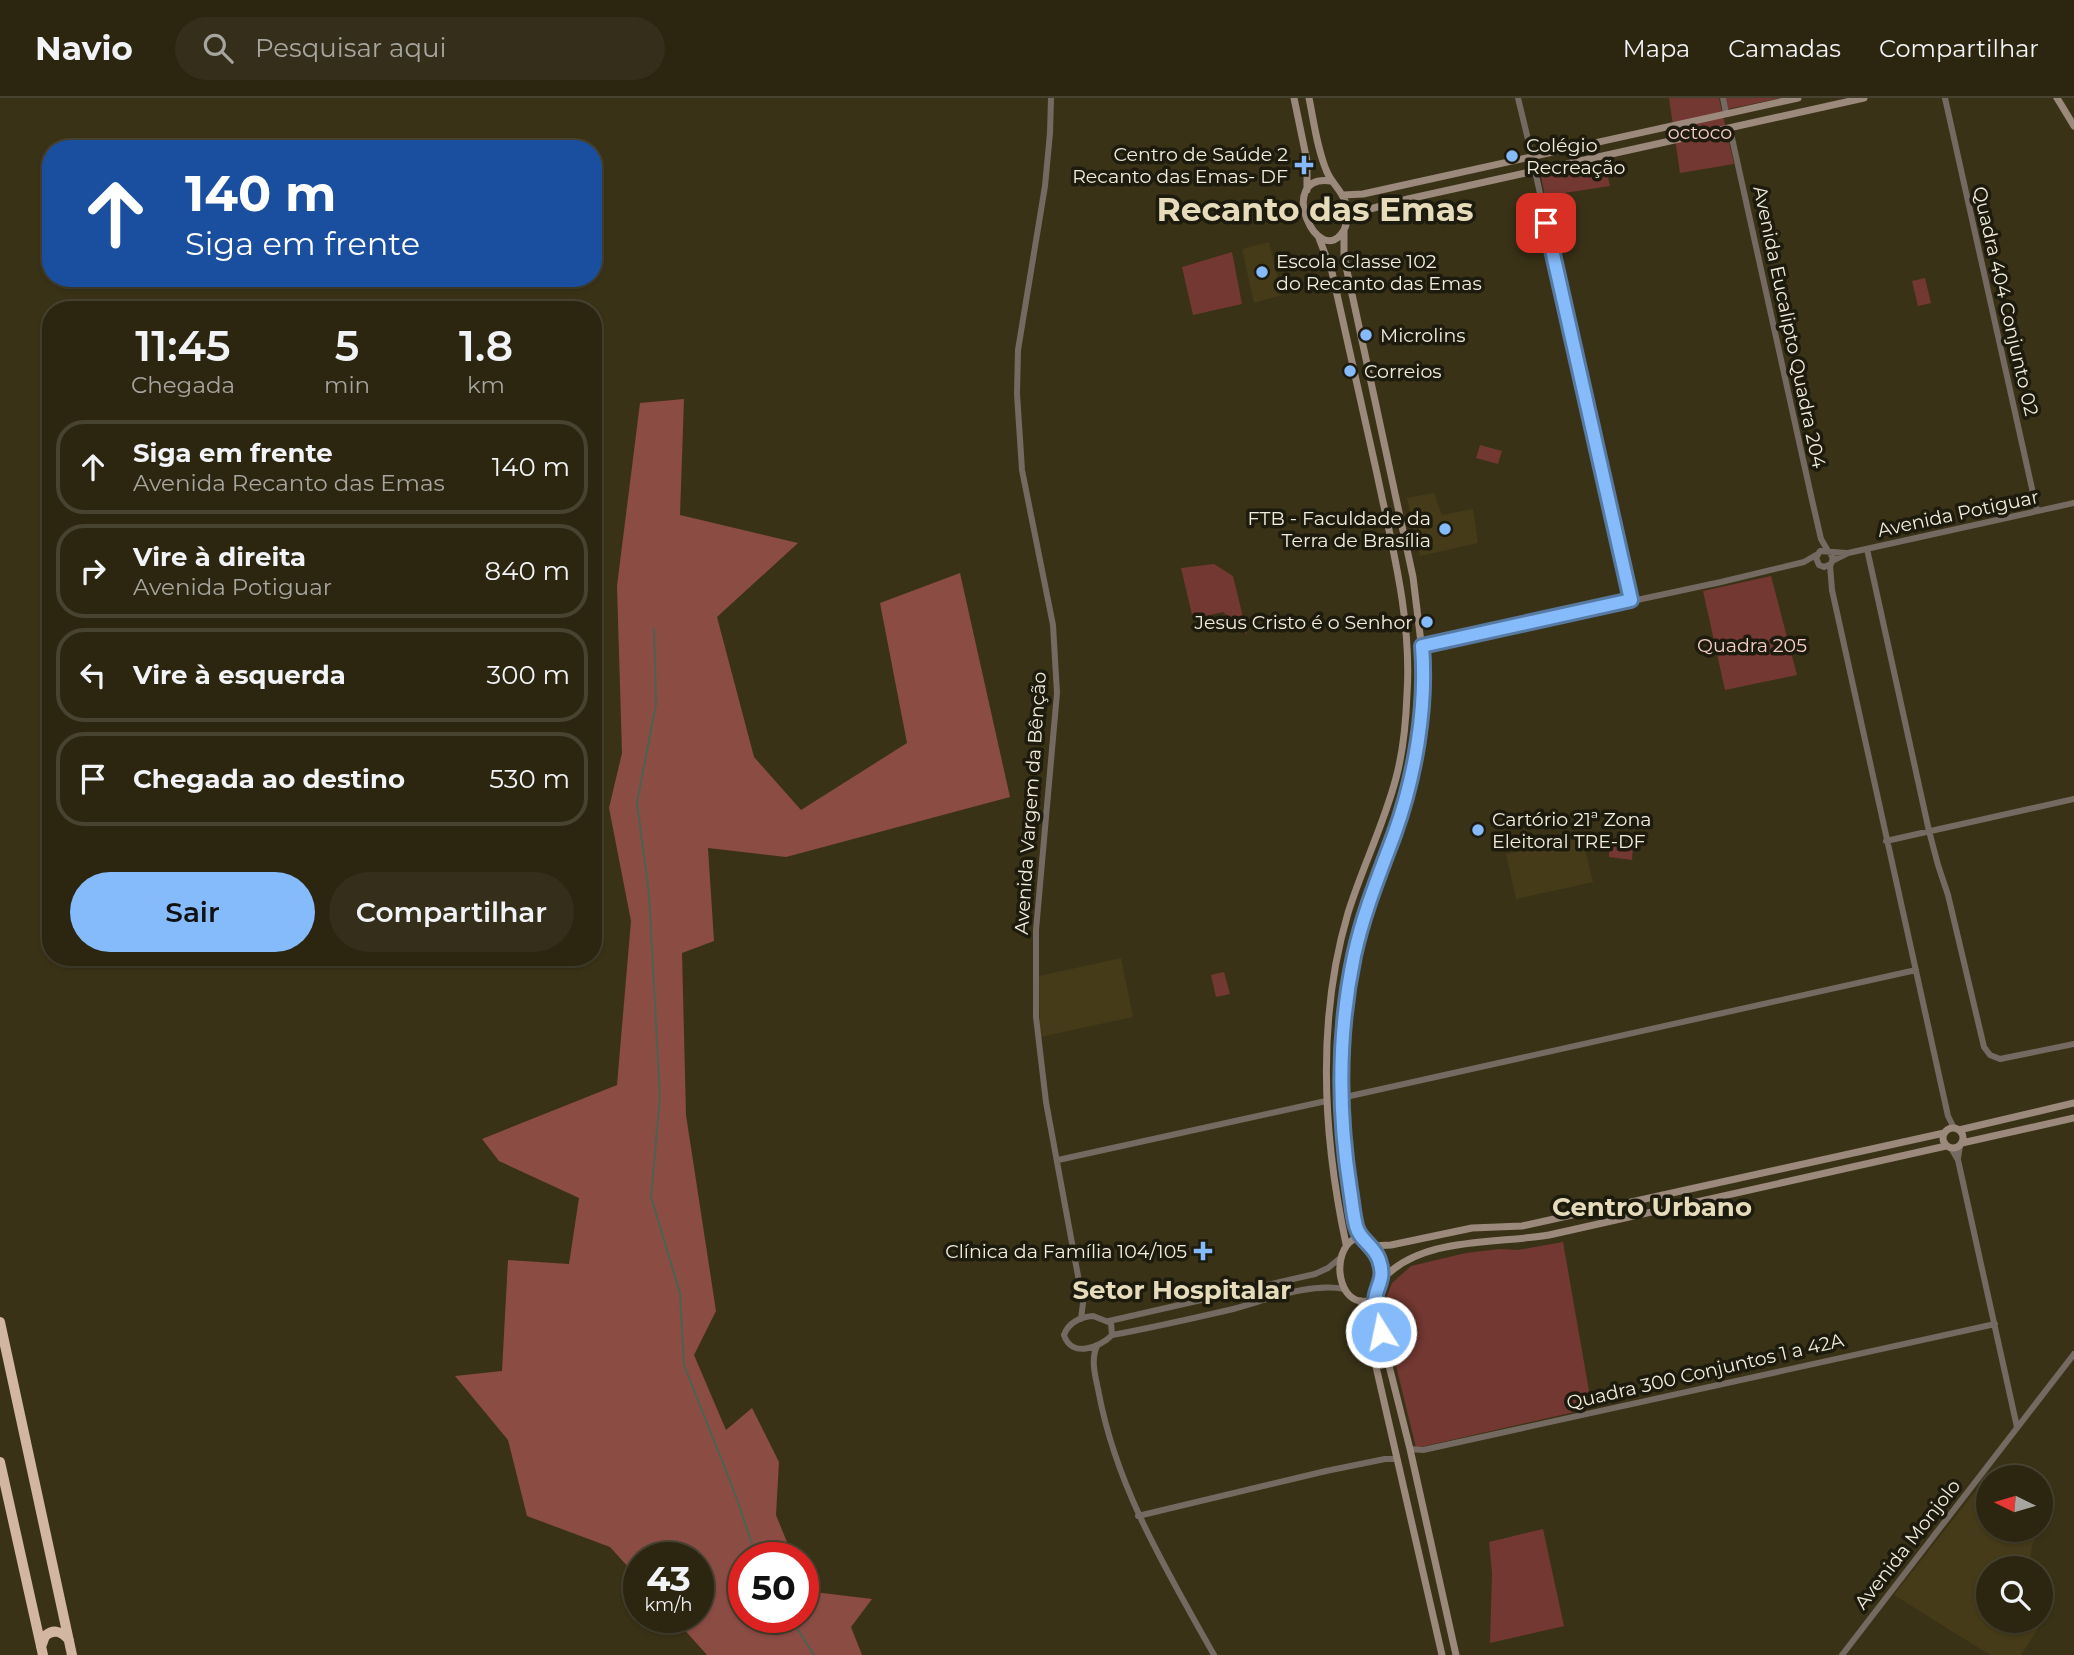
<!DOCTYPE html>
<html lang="pt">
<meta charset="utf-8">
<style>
body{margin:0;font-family:Montserrat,sans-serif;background:#342e1a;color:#f1f3f6;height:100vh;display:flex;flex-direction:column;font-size:26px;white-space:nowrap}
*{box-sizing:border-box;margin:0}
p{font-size:23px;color:#a6a59f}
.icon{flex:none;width:38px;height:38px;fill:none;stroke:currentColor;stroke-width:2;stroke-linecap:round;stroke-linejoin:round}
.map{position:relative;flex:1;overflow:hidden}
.drawer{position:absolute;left:42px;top:203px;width:560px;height:665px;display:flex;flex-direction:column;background:#2c2611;border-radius:28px;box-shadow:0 2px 5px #0004,0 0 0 2px #484331}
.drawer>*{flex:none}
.top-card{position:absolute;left:42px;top:42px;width:560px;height:147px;border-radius:28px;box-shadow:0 2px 5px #0004,0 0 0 2px #484331;background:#1a4fa0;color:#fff;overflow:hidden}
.needle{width:46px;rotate:275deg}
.buttons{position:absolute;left:1976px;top:1367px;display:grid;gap:14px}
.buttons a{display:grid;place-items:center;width:77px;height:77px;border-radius:50%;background:#2c2611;box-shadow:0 2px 5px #0004,0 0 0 2px #484331;font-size:35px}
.speed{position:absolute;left:623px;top:1444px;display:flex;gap:14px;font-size:35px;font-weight:700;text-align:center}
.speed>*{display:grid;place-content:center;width:91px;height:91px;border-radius:50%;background:#2c2611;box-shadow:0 2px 5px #0004,0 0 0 2px #484331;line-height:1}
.speed small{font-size:18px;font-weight:400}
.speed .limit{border:10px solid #d22;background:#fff;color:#111}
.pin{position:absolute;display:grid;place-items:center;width:60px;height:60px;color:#fff;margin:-30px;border-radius:14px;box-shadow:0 4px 10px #0006}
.me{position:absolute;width:77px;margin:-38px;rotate:350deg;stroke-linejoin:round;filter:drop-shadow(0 0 5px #0008)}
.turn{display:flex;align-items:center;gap:24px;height:147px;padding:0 28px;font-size:32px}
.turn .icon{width:91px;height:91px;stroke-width:2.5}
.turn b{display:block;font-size:49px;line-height:60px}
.eta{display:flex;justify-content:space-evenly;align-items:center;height:119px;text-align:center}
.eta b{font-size:42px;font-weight:600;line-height:49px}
.cta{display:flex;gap:14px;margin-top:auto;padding:14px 28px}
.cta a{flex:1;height:80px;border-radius:42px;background:#86bbfb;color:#111;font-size:28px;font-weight:600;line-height:80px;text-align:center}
.cta a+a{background:#342e1a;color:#f1f3f6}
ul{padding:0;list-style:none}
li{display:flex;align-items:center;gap:21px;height:94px;margin:0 14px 10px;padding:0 14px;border:4px solid #484331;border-radius:28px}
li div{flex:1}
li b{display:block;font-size:26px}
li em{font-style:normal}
header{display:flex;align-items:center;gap:42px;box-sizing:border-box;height:98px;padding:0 35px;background:#2c2611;border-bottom:2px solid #484331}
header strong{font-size:33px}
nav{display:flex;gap:38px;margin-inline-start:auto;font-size:24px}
.search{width:490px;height:63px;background:#342e1a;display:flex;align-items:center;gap:18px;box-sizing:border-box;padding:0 24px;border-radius:38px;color:#a6a59f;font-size:26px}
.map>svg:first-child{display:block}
.built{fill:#453b18}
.green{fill:#733831}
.forest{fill:#8b4c44}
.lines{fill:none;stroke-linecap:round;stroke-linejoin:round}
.stream{stroke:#4c6251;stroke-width:2}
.tertiary{stroke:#756a61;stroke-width:6}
.secondary{stroke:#9b897b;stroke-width:7}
.motorway{stroke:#d2b6a1;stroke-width:10}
.route-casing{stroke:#577aa3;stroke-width:18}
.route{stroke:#86bbfb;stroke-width:12}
.poi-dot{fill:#86bbfb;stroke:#1d1a0e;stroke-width:2.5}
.labels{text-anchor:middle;stroke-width:7;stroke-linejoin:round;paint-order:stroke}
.park-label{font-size:19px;fill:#f4ccc5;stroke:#1d1a0e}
.poi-label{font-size:19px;fill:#f1ecdc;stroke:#1d1a0e;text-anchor:start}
.street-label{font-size:19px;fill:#f1ecdc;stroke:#1d1a0e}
.district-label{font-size:26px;font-weight:bold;fill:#e6dcbc;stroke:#1d1a0e}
.town-label{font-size:33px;font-weight:bold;fill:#e6dcbc;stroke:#1d1a0e}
</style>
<header>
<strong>Navio</strong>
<div class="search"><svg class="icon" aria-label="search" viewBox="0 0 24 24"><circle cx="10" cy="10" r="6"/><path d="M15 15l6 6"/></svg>Pesquisar aqui</div>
<nav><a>Mapa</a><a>Camadas</a><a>Compartilhar</a></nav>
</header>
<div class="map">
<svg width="2074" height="1557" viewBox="0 0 2074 1557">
<rect width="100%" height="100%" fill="#3a3217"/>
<path class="built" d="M1269 144 1282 197 1254 205 1242 151Z
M1434 395 1442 417 1473 411 1478 445 1420 458 1407 400Z
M1582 739 1593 784 1516 801 1506 756Z
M1121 860 1133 919 1040 939 1039 878Z
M1977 1391 1988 1399V1432H2039L2032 1448 2029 1470H1988V1522H2040L2041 1501 2050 1512 2021 1557H1990L1894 1497Z"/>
<path class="green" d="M1669 0H1719L1734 66 1680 75Z
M1726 0H1781L1728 11Z
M1605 66 1610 88 1545 98 1541 78Z
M1232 154 1242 206 1193 217 1182 169Z
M1925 180 1931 205 1918 208 1912 183Z
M1480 347 1502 353 1498 366 1476 360Z
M1214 466 1233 478 1247 536 1223 514 1193 521 1181 470Z
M1771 478 1797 577 1725 592 1703 493Z
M1609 746 1633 748 1632 762 1609 759Z
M1224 874 1230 896 1216 899 1211 877Z
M1563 1144 1592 1310 1416 1350 1382 1210 1392 1185 1411 1168 1466 1155 1499 1151 1518 1152Z
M1543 1431 1564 1528 1490 1545 1492 1475 1489 1444Z"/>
<path class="forest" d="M684 301 680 417 798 445 717 519 754 659 801 712 907 645 880 505 960 475 1010 699 786 759 708 750 714 843 682 855 686 1017 716 1213 694 1257 726 1332 752 1310 779 1364 776 1417 793 1459 744 1460V1519H803V1486L806 1493 872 1501 851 1529 862 1557H707L673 1519H698V1460H639V1481L610 1449 527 1418 508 1342 455 1278 502 1273 508 1162 569 1166 579 1100 499 1063 482 1041 617 987 631 823 609 710 622 655 617 488 640 305Z"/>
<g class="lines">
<path class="stream" d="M654 531 656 606 637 705 649 796 660 999 651 1099 680 1195 684 1267 734 1393 757 1460
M790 1519 814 1557"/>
<path class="tertiary" d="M1051 0 1050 35 1045 88 1018 252 1017 296 1022 372 1053 527 1057 595 1036 832V919L1046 1004 1083 1205 1081 1221
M1518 0 1532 58
M1723 0 1726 15
M1945 0 2037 413
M1730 31 1812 402 1821 441 1828 453
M1535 73 1631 502
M1867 451 1929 733 1938 767 1948 797 1984 949 1990 957 2000 961 2074 946
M1830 454 1833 461 1831 466 1824 469 1819 467 1816 460 1820 453 1846 455
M1832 463 1848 455 2074 405
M1830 467 1832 492 1948 1018 1954 1030
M1422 548 1721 484 1804 464 1816 457
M1886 743 2074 701
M1341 1000 1916 872
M1951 1050 1958 1062 2017 1329
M1958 1060 1960 1048
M1058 1062 1326 1003
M1093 1218 1111 1225 1112 1237C1100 1250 1071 1260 1064 1237 1068 1225 1080 1219 1093 1218Z
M1109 1223 1315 1176 1328 1170 1339 1161
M1112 1237C1151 1230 1190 1221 1229 1212 1265 1203 1307 1184 1345 1191
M1097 1248C1090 1263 1096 1280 1099 1296 1117 1391 1167 1473 1214 1557
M1410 1351 1423 1352 1995 1226
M1138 1418 1326 1373 1385 1361H1397
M1842 1557 2074 1256"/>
<path class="secondary" d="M1294 0 1307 63V92
M1309 0C1314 24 1317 51 1327 74 1332 86 1342 92 1346 106 1348 114 1348 124 1344 132 1319 175 1274 75 1331 83
M2057 0 2074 28
M1343 97 1363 96 1798 0
M1347 117 1408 101 1864 0
M1344 132V159L1413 479 1424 569 1414 657 1394 737 1375 785 1356 850 1344 919 1341 1000 1344 1048 1356 1128 1361 1142
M1319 140 1332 174C1347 242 1362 309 1377 376 1392 448 1412 522 1407 596 1406 624 1403 654 1396 680 1384 726 1362 770 1348 815 1316 923 1323 1038 1346 1146
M1943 1040a10 10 0 1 1 20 0a10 10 0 1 1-20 0Z
M1959 1032 2074 1005
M1962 1045 2074 1020
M1354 1141C1383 1142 1392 1198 1367 1203 1338 1208 1330 1155 1354 1141Z
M1371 1148 1391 1147 1472 1130 1522 1128 1944 1035
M1382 1182C1420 1138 1497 1146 1549 1137L1946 1048
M1374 1200 1375 1212 1410 1351 1456 1557
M1361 1203 1442 1557"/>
<path class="motorway" d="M0 1224 72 1557
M0 1364 43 1557
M41 1549 45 1538C54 1530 62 1534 69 1542"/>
</g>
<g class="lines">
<defs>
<path id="route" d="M1381 1234C1378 1224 1374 1213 1375 1203 1376 1187 1386 1182 1379 1162 1374 1147 1360 1143 1356 1128 1353 1116 1352 1103 1350 1091 1338 1014 1338 934 1354 858 1363 816 1379 777 1394 737 1415 679 1427 610 1422 548L1631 502 1546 125"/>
</defs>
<use href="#route" class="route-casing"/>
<use href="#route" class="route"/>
</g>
<g class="poi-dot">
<circle cx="1512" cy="58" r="7"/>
<path d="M1300.5 56.5h7v7h7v7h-7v7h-7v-7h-7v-7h7z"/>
<circle cx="1262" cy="174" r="7"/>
<circle cx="1366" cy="237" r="7"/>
<circle cx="1350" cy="273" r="7"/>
<circle cx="1445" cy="431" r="7"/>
<circle cx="1427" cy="524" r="7"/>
<circle cx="1478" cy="732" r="7"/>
<path d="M1199.5 1142.5h7v7h7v7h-7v7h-7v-7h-7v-7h7z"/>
</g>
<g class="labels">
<g class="park-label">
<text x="1700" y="41">octoco</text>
<text x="1752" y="554">Quadra 205</text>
</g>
<g class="poi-label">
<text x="1526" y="54">Colégio<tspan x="1526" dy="22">Recreação</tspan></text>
<text x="1288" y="63" text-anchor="end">Centro de Saúde 2<tspan x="1288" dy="22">Recanto das Emas- DF</tspan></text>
<text x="1276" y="170">Escola Classe 102<tspan x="1276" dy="22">do Recanto das Emas</tspan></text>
<text x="1380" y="244">Microlins</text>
<text x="1364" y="280">Correios</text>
<text x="1431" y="427" text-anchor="end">FTB - Faculdade da<tspan x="1431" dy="22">Terra de Brasília</tspan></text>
<text x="1413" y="531" text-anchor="end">Jesus Cristo é o Senhor</text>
<text x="1492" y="728">Cartório 21ª Zona<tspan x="1492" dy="22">Eleitoral TRE-DF</tspan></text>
<text x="1187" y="1160" text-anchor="end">Clínica da Família 104/105</text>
</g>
<g class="street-label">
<text transform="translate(2006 203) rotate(77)" y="7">Quadra 404 Conjunto 02</text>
<text transform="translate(1790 229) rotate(78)" y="7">Avenida Eucalipto Quadra 204</text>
<text transform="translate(1958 415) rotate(-12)" y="7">Avenida Potiguar</text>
<text transform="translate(1030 705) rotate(-86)" y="7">Avenida Vargem da Bênção</text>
<text transform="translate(1705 1273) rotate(-13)" y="7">Quadra 300 Conjuntos 1 a 42A</text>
<text transform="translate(1907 1446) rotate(-52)" y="7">Avenida Monjolo</text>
</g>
<g class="district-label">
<text x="1652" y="1118">Centro Urbano</text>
<text x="1182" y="1201">Setor Hospitalar</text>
</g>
<g class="town-label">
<text x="1315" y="123">Recanto das Emas</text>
</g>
</g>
</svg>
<div class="buttons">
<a><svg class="needle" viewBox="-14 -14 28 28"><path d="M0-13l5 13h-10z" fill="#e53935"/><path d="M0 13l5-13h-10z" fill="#a6a59f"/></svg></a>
<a><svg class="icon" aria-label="search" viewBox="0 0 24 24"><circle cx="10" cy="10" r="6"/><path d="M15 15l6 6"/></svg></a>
</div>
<div class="speed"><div>43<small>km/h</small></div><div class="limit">50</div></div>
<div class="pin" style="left:1546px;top:125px;background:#d93025"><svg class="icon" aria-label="arrive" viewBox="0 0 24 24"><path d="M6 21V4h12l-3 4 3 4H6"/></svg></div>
<svg class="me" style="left:1381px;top:1234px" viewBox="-20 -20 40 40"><circle r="17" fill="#86bbfb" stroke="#fff" stroke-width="3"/><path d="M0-11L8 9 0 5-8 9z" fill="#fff"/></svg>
<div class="top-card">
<div class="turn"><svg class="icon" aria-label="ahead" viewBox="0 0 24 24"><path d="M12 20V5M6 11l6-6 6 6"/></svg><div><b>140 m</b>Siga em frente</div></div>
</div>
<section class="drawer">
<div class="eta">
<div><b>11:45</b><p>Chegada</p></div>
<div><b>5</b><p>min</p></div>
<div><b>1.8</b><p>km</p></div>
</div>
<ul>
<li><svg class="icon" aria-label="ahead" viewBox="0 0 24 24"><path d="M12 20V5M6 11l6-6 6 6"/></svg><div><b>Siga em frente</b><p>Avenida Recanto das Emas</p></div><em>140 m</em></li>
<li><svg class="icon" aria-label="right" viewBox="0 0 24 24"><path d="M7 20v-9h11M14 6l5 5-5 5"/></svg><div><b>Vire à direita</b><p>Avenida Potiguar</p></div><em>840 m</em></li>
<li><svg class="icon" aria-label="left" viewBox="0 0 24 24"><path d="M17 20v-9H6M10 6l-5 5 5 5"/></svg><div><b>Vire à esquerda</b></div><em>300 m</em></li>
<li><svg class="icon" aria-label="arrive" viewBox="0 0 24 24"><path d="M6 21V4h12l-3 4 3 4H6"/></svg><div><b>Chegada ao destino</b></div><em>530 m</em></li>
</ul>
<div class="cta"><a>Sair</a><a>Compartilhar</a></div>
</section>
</div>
